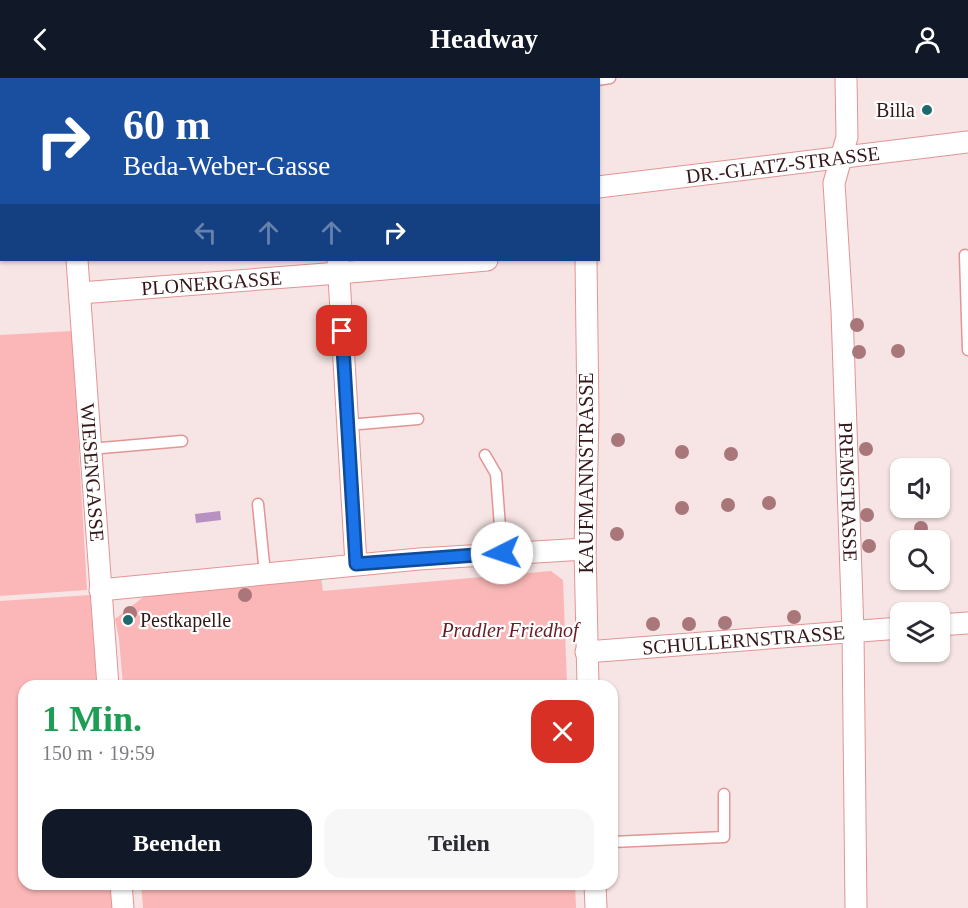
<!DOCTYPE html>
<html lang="de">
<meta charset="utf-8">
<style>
body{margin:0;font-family:Georgia,serif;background:#f7f7f7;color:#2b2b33;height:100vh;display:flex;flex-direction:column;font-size:22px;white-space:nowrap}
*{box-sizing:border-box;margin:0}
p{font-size:20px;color:#7c7c81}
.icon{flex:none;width:33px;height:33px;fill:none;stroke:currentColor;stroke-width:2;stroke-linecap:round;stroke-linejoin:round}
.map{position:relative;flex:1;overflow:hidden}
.panel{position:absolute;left:18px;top:602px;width:600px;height:210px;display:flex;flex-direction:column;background:#fff;border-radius:18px;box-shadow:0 2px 4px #0004}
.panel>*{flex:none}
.guide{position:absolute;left:0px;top:0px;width:600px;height:183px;box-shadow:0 2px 4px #0004;background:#1a4fa0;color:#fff;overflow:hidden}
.fabs{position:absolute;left:890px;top:380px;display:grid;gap:12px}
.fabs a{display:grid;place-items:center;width:60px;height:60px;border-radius:12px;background:#fff;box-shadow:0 2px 4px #0004;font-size:30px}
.pin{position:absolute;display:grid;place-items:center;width:51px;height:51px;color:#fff;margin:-26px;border-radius:12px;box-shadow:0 3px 9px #0006}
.me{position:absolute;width:66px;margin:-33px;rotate:266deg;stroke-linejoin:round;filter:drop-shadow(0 0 4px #0008)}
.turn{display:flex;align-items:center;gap:21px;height:126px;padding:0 24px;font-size:27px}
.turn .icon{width:78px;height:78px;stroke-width:2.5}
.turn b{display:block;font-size:42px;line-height:51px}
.lanes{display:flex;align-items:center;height:57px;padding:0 24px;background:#0003;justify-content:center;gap:30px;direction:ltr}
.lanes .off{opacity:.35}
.round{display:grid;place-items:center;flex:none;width:63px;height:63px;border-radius:18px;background:#f7f7f7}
.headline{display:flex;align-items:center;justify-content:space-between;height:102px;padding:0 24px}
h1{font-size:36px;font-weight:800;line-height:45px;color:#1e9e55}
.action{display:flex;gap:12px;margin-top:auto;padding:12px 24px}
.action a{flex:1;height:69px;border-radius:18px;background:#111827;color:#fff;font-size:24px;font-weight:800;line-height:69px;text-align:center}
.action a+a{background:#f7f7f7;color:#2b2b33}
header{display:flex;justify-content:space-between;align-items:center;height:78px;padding:0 24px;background:#111827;color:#fff;font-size:27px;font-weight:800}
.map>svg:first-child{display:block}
.green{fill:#fbb7b7}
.water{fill:#b791c2}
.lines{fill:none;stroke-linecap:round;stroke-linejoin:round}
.lane-casing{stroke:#e39495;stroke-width:13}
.street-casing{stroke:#e39495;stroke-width:23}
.lane{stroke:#fff;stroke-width:10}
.street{stroke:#fff;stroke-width:21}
.tree{fill:#a9767a}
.route-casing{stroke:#114b97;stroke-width:15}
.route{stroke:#1a73e8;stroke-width:10}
.poi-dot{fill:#1d6a6d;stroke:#fff;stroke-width:2}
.labels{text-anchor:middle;stroke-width:4.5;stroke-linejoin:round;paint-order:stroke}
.poi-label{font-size:20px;fill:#351718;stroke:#fff;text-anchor:end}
.street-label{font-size:20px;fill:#351718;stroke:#fff}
.park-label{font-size:20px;font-style:italic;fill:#6a1b24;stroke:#fff}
</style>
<header><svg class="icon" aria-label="back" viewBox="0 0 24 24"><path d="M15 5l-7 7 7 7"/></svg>Headway<svg class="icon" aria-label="person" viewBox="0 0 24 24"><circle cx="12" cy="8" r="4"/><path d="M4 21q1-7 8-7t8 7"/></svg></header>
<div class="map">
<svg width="968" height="830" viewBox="0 0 968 830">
<rect width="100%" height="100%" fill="#f6e5e4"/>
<path class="green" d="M72 253 87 512 0 518V257Z
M551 493 563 502 567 607H123L119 561 115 541 146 517 321 499 323 513Z
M90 517 97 607 24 608V806H111L113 830H0V523Z
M141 806H575L576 830H143Z"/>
<path class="water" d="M220 433 221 442 196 445 195 436Z"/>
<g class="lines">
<defs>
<path id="lane" d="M405 2 425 0
M559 2 583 0
M597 2 610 0
M965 177 968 272
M348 347 418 341
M90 371 182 363
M485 377 496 396 502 475
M258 426 265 496
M612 764 724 759V716"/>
<g id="street">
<path d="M63 0V2"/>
<path d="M330 0V2"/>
<path d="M583 0V2"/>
<path id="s1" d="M846 0 847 59 834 105 842 233 853 554 856 830"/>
<path id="s2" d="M598 109 968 64"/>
<path id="s3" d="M77 182 108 608"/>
<path d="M338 182 356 486"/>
<path d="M586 182 588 337 585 471 588 608"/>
<path id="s4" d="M80 215 339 195 487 182"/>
<path d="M100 512 419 481 585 471"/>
<path d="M939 547 968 545"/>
<path id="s5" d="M586 574 900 550"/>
<path d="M121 806 123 830"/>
<path d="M595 806 596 830"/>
</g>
</defs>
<use href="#lane" class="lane-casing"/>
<use href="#street" class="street-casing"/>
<use href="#lane" class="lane"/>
<use href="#street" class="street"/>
</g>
<g class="tree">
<circle cx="857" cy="247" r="7"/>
<circle cx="898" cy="273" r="7"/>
<circle cx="859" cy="274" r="7"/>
<circle cx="618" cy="362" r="7"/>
<circle cx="866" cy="371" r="7"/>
<circle cx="682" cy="374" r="7"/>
<circle cx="731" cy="376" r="7"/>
<circle cx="769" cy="425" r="7"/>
<circle cx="728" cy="427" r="7"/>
<circle cx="682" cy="430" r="7"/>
<circle cx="867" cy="437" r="7"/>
<circle cx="921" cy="450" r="7"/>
<circle cx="617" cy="456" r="7"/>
<circle cx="869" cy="468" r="7"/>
<circle cx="245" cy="517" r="7"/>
<circle cx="130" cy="535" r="7"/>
<circle cx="794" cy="539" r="7"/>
<circle cx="725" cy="545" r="7"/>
<circle cx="653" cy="546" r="7"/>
<circle cx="689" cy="546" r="7"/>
</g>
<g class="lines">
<defs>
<path id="route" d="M342 253 356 486 502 475"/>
</defs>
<use href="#route" class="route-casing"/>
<use href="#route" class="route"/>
</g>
<g class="poi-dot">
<circle cx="927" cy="32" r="6"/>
<circle cx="128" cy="542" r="6"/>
</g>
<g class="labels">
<g class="poi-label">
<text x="915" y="39">Billa</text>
<text x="140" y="549" text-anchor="start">Pestkapelle</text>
</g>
<g class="street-label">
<text dy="7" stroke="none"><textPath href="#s2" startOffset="186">DR.-GLATZ-STRASSE</textPath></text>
<text dy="7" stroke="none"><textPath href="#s4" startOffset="132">PLONERGASSE</textPath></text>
<text dy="7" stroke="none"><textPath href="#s3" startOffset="213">WIESENGASSE</textPath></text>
<text transform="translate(586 395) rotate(-90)" y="7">KAUFMANNSTRASSE</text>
<text dy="7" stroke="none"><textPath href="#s1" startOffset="416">PREMSTRASSE</textPath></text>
<text dy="7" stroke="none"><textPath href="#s5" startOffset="158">SCHULLERNSTRASSE</textPath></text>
</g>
<g class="park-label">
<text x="510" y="559">Pradler Friedhof</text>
</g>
</g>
</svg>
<div class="fabs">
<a><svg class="icon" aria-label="sound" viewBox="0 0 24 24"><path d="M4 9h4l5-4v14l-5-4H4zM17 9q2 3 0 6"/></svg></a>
<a><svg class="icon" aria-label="search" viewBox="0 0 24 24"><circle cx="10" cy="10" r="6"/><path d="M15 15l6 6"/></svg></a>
<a><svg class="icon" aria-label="layers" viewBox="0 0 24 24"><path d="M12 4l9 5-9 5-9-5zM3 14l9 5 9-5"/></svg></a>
</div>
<div class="pin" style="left:342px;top:253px;background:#d93025"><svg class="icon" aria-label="arrive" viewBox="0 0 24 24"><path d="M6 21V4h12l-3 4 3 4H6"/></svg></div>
<svg class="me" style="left:502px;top:475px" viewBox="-20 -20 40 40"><circle r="19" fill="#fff"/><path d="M0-13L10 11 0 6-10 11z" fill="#1a73e8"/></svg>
<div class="guide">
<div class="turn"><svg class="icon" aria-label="right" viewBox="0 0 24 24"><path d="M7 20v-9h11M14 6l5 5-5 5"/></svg><div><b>60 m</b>Beda-Weber-Gasse</div></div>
<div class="lanes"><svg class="icon off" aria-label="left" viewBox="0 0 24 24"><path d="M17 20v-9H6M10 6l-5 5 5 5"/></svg><svg class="icon off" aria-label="ahead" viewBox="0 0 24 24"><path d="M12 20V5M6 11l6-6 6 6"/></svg><svg class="icon off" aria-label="ahead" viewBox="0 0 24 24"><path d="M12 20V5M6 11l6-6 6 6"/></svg><svg class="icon" aria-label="right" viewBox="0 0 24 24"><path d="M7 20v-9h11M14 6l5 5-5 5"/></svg></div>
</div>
<section class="panel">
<div class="headline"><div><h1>1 Min.</h1><p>150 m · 19:59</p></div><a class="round" style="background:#d93025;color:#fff"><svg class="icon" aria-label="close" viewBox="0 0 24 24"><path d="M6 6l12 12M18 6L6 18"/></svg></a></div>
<div class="action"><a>Beenden</a><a>Teilen</a></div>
</section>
</div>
